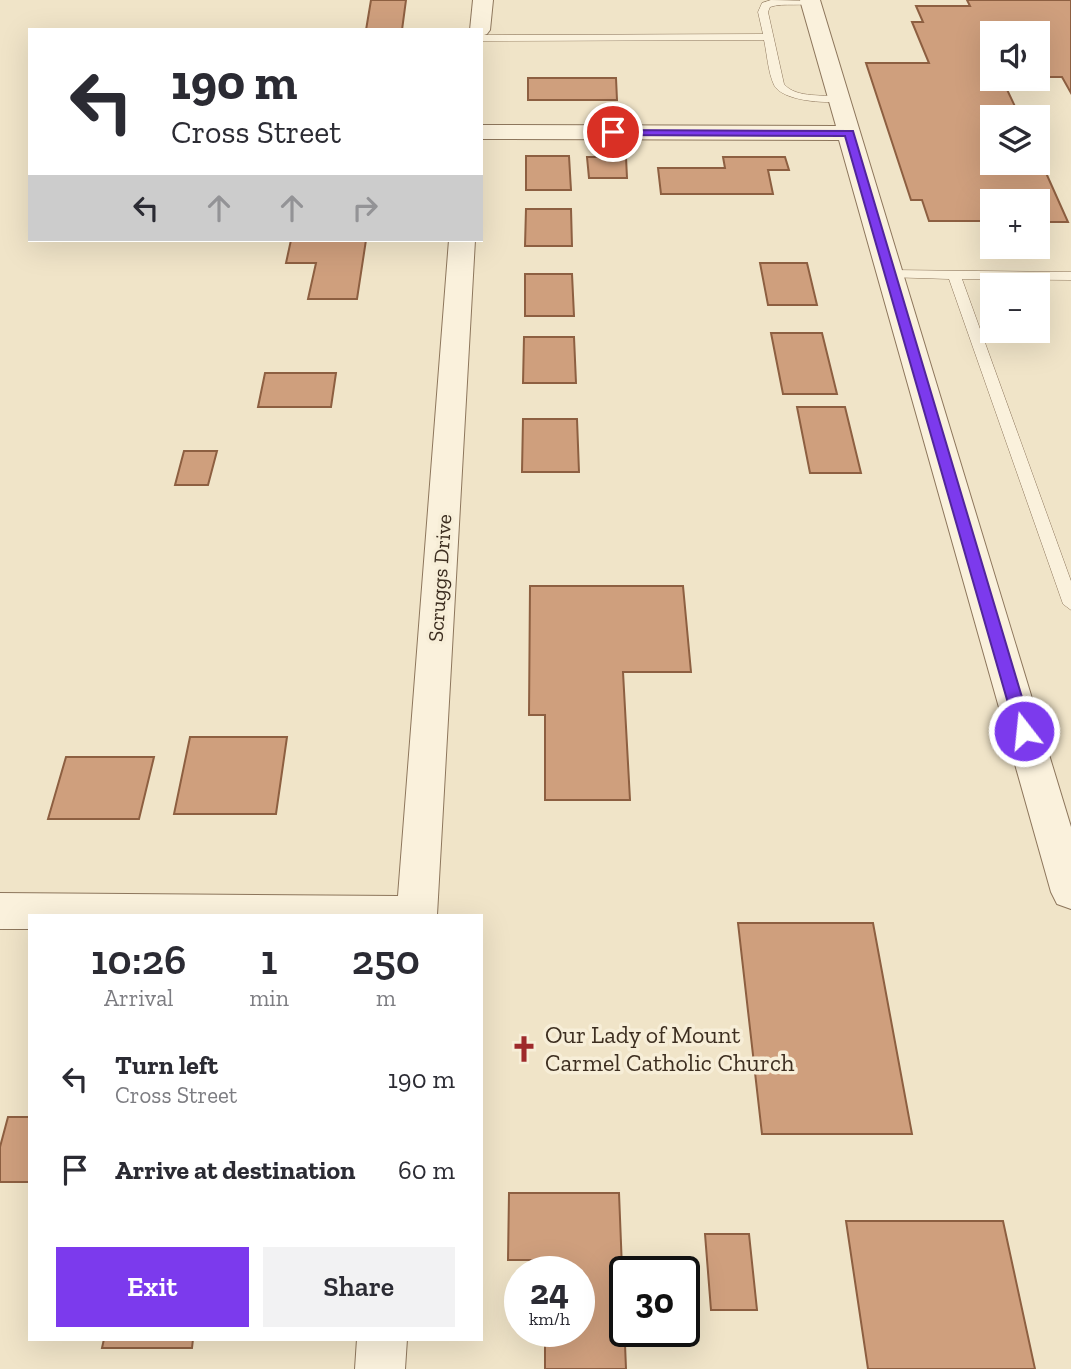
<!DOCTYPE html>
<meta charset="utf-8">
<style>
body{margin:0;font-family:"Zilla Slab",serif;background:#f2f2f3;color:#2b2b33;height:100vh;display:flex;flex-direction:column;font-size:26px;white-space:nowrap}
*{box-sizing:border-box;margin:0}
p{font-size:23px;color:#7c7c81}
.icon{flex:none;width:38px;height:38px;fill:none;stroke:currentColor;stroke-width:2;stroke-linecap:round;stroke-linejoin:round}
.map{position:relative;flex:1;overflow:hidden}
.drawer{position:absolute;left:28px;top:914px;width:455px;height:427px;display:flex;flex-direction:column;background:#fff;border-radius:0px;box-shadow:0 7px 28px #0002}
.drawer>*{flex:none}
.banner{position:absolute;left:28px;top:28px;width:455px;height:214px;border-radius:0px;box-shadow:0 7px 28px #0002;background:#fff;color:#2b2b33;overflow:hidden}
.buttons{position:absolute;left:980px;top:21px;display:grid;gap:14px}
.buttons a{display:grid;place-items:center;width:70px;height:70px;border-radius:0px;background:#fff;box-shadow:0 7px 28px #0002;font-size:35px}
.speed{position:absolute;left:504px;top:1256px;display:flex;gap:14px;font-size:35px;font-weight:700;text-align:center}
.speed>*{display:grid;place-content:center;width:91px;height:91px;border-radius:50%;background:#fff;box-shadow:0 7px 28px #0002;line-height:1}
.speed small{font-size:18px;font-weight:400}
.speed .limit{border:4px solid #111;border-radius:10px;background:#fff;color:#111}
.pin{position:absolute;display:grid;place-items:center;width:60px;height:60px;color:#fff;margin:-30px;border:4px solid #fff;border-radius:50%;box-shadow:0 2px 7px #0007}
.me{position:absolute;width:77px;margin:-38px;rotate:344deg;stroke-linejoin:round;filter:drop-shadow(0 0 5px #0008)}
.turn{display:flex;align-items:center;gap:24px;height:147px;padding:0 28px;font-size:32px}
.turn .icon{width:91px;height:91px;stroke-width:2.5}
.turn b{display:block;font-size:49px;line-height:60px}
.lanes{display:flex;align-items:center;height:66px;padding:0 28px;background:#0003;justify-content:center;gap:35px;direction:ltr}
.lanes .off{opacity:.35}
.eta{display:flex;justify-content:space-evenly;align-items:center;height:119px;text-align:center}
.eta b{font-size:42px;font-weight:600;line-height:49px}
.cta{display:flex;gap:14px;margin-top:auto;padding:14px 28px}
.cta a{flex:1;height:80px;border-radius:0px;background:#7c3aed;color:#fff;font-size:28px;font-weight:600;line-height:80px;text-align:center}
.cta a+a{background:#f2f2f3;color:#2b2b33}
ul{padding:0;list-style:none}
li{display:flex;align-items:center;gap:21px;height:91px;padding:0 28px}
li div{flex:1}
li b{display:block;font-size:26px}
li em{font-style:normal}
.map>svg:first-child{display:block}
.building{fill:#cf9f7d;stroke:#8d5f41;stroke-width:2}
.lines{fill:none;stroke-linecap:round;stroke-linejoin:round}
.lane-casing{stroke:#8d765c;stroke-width:1}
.street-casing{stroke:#8d765c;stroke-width:2}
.lane{fill:#faf1dc;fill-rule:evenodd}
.street{fill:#faf1dc;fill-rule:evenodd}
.route{fill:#7c3aed;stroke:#51269a;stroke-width:2}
.labels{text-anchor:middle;stroke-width:7;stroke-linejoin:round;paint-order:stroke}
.street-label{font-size:21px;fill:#3d2e20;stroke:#f7eed8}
.near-poi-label{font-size:24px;fill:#3d2e20;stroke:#f7eed8;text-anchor:start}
</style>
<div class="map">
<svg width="1071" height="1369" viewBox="0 0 1071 1369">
<rect width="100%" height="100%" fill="#f0e4c8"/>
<path class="building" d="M371 0H406L402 30H366Z
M967 0H1071V93L1062 77H1038V33H992V79H1002L1020 117H992V163H1038V155L1068 222H1038V201H992V221H929L922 200H911L866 63H929L912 22H923L916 6H970Z
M528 78H616L617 100H528Z
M526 156H569L571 190H526Z
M587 157H626L627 178H589Z
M723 157H785L789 170H768L773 194H661L658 168H725Z
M526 209H571L572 246H525Z
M291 240H366L357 299H308L316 263H286Z
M760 263H807L817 305H768Z
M525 274H572L574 316H525Z
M771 333H822L837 394H783Z
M524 337H574L576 383H523Z
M265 373H336L331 407H258Z
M797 407H845L861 473H810Z
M523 419H577L579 472H522Z
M184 451H217L208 485H175Z
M530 586H683L691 672H623L630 800H545V715H529Z
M190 737H287L276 814H174Z
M66 757H154L139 819H48Z
M738 923H873L912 1134H762Z
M8 1117H30V1182H0V1147Z
M509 1193H619L626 1369H545V1332H579V1272H545V1260H508Z
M846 1221H1003L1035 1369H868Z
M705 1234H749L757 1310H711Z
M104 1339H193L192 1348H102Z"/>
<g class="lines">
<defs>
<path id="lane" d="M771 0 816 1C804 8 784 2 770 7L768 12 784 84C796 99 826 94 843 97V101C826 104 782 101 774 85 768 72 767 54 764 40L481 41V35L763 34 758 12 762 3Z
M891 270 1071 272V280L962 279 1071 581V610L1063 604 949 279 886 277 885 274Z"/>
<path id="street" d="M473 0H493L490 30 487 34 481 36V30H470Z
M800 0H820L1071 827V909L1057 904 1051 892 839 140 481 139V125L836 126Z
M449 240H475L437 915H30V929H0V893L398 896Z
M357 1339H407L405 1369H355Z"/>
</defs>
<use href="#lane" class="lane-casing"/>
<use href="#street" class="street-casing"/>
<use href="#lane" class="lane"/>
<use href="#street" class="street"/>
</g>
<path class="route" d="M609 130 853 131 1032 731 1030 736H1018L1016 731 845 136 613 135 609 134Z"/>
<defs>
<symbol id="church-bare" viewBox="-9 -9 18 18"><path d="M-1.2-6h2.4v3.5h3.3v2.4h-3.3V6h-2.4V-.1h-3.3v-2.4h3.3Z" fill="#9e2a2b" stroke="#f7eed8" stroke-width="2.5" paint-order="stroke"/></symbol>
</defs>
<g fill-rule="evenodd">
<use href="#church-bare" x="505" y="1030" width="38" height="38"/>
</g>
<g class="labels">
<g class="street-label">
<text transform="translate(440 578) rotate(-86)" y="7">Scruggs Drive</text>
</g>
<g class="near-poi-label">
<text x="545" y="1043">Our Lady of Mount<tspan x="545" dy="28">Carmel Catholic Church</tspan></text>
</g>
</g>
</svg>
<div class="buttons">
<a><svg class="icon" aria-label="sound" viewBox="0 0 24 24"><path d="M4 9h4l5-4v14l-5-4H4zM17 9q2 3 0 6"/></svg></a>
<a><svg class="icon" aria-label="layers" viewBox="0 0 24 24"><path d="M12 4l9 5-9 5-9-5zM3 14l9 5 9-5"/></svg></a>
<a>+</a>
<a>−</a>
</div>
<div class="speed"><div>24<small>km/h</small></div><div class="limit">30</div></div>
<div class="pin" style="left:613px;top:132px;background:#d93025"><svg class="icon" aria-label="arrive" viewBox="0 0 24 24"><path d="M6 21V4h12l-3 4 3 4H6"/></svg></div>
<svg class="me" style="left:1024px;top:731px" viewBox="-20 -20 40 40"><circle r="17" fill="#7c3aed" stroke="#fff" stroke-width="3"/><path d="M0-11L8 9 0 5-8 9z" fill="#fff"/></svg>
<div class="banner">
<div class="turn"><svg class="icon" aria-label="left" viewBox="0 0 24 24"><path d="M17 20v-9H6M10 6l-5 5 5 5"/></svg><div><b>190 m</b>Cross Street</div></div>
<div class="lanes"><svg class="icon" aria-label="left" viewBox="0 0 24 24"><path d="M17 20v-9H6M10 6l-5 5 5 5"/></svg><svg class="icon off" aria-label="ahead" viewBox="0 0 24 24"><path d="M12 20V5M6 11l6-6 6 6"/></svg><svg class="icon off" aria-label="ahead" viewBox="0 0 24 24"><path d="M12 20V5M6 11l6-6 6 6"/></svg><svg class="icon off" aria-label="right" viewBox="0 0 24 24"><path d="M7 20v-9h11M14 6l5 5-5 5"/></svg></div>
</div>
<section class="drawer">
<div class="eta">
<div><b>10:26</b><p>Arrival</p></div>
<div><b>1</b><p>min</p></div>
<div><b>250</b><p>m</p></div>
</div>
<ul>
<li><svg class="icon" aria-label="left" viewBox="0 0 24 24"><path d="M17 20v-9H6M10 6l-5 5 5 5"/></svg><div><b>Turn left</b><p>Cross Street</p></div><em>190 m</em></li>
<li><svg class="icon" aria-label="arrive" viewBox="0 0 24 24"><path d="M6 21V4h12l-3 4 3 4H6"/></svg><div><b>Arrive at destination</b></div><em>60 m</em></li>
</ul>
<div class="cta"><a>Exit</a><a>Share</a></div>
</section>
</div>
